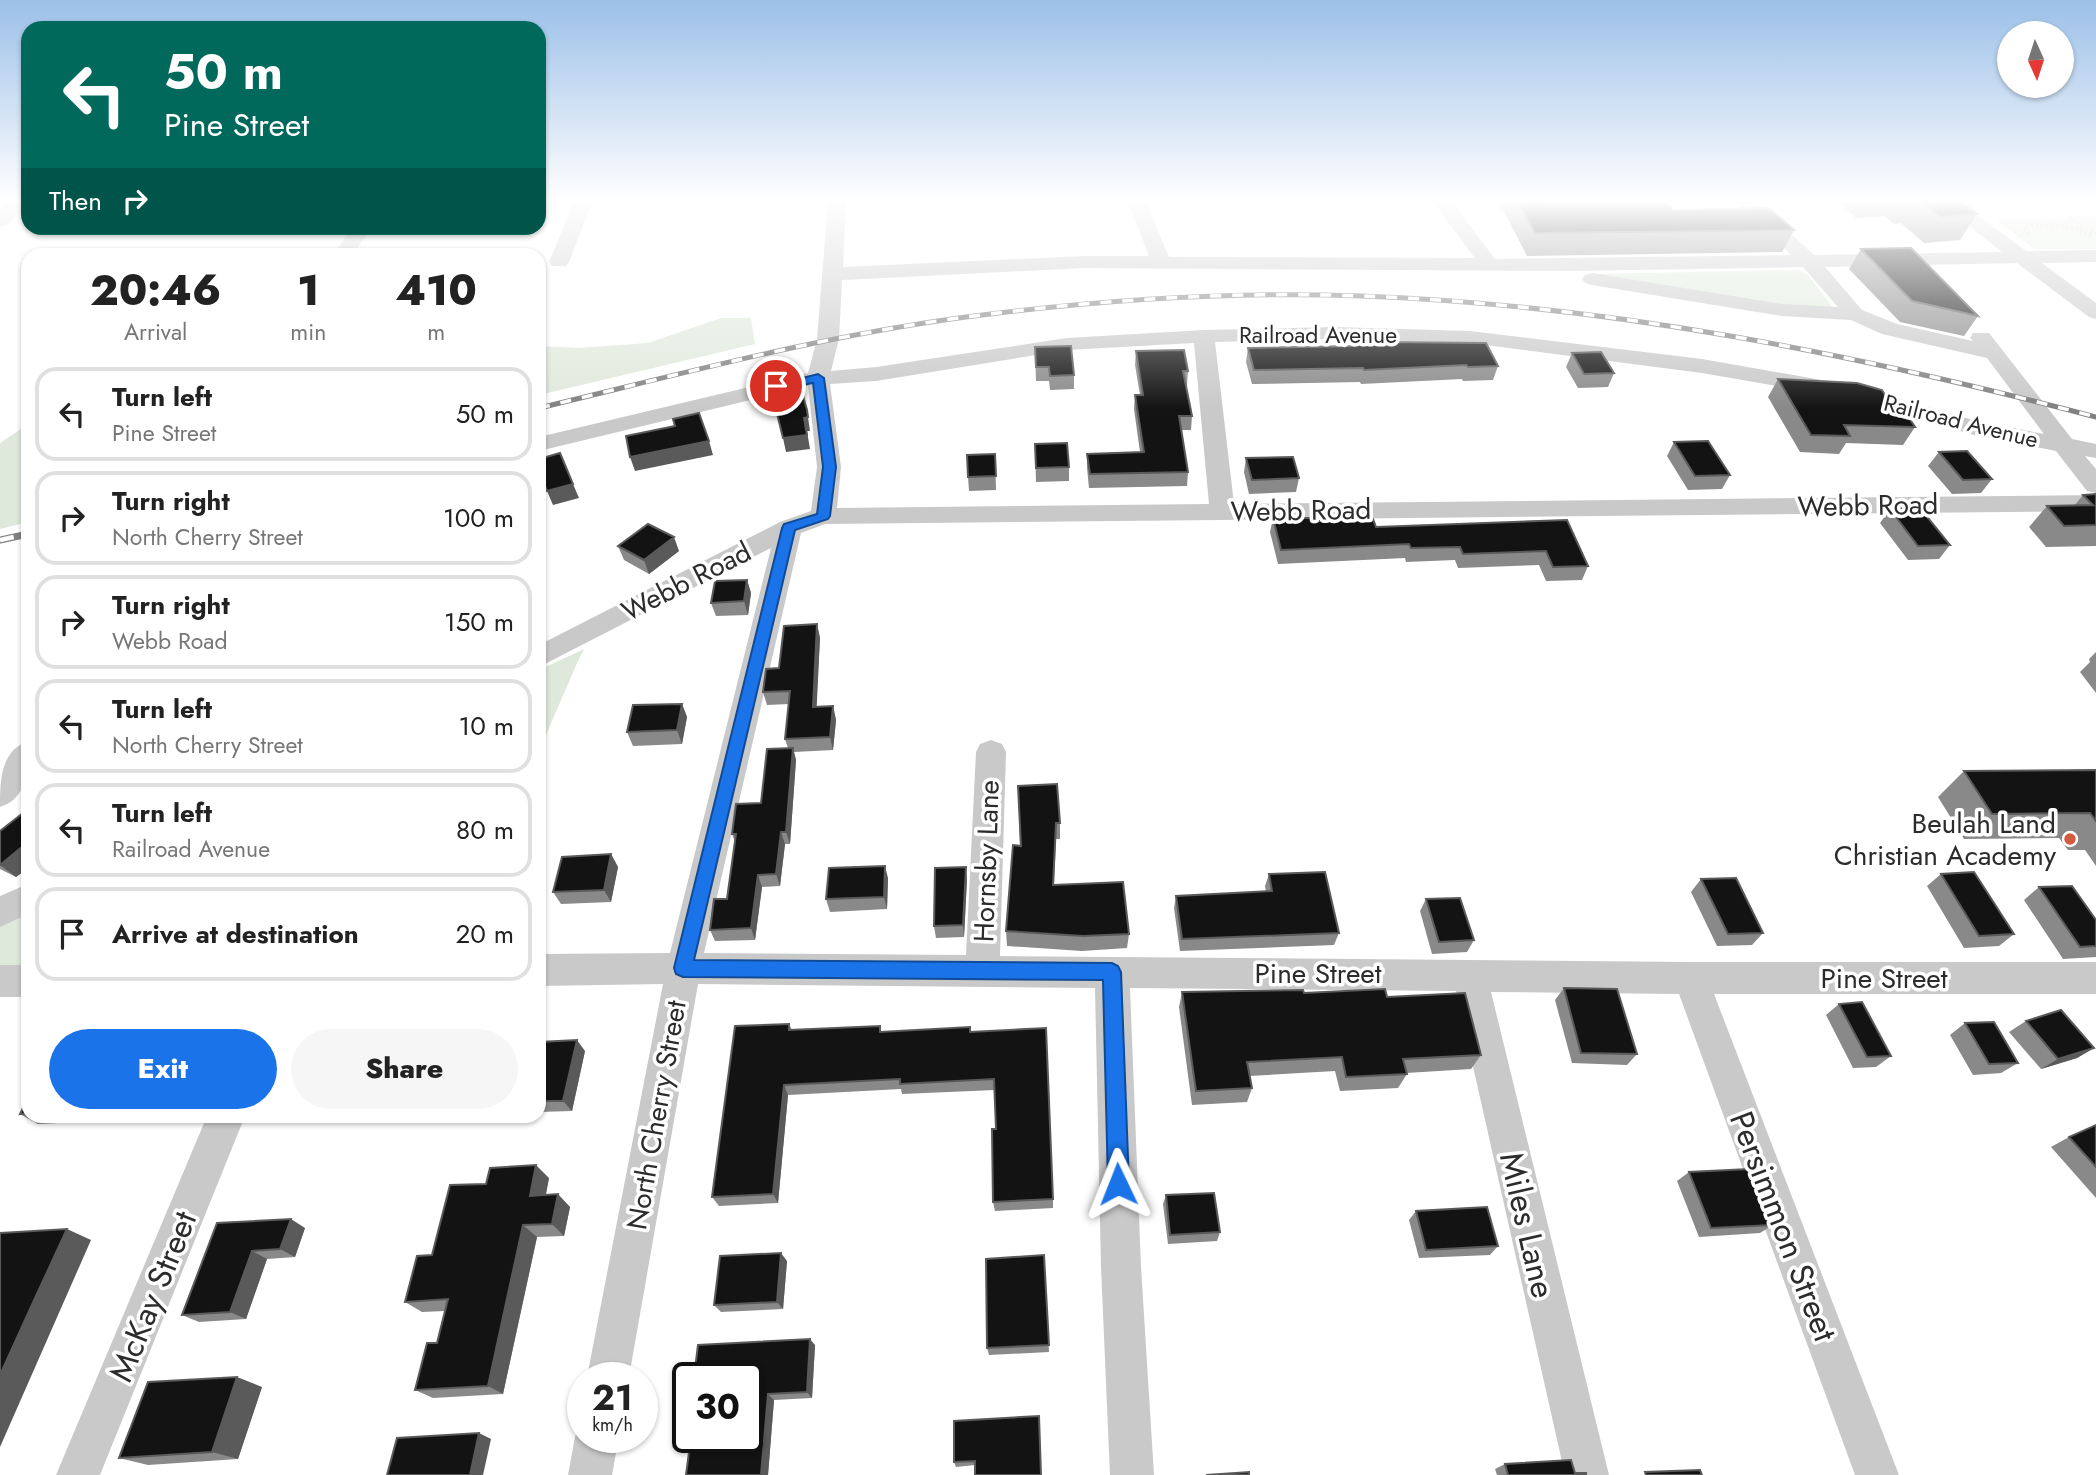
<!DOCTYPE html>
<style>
body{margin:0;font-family:Jost,sans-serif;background:#f6f6f6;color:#222;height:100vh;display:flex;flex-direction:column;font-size:26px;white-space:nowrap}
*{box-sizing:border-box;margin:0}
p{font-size:23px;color:#767676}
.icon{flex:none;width:38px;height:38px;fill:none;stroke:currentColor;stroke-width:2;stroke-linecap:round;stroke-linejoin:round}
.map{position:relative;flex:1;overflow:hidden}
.panel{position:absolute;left:21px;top:248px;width:525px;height:875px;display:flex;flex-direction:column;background:#fff;border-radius:21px;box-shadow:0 2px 5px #0004}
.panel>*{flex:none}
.banner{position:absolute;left:21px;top:21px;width:525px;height:214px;border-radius:21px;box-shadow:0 2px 5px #0004;background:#00695c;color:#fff;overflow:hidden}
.needle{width:46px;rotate:177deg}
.fabs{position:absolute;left:1997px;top:21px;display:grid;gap:14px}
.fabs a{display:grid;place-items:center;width:77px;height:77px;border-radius:50%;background:#fff;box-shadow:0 2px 5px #0004;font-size:35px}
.speed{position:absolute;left:567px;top:1362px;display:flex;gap:14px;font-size:35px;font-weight:700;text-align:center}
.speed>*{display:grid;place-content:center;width:91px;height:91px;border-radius:50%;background:#fff;box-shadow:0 2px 5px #0004;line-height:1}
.speed small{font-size:18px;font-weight:400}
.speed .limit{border:4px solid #111;border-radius:10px;background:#fff;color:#111}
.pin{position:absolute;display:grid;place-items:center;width:60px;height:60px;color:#fff;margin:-30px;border:4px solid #fff;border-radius:50%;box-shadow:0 2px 7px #0007}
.me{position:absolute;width:77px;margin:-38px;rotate:358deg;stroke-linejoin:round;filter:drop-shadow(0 0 5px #0008)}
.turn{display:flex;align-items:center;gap:24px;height:147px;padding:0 28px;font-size:32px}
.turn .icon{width:91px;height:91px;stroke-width:2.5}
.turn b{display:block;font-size:49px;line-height:60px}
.then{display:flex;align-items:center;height:66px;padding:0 28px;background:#0003;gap:14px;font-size:26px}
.eta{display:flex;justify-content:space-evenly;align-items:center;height:119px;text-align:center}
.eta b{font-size:42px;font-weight:800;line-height:49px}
.button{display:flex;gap:14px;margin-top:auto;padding:14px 28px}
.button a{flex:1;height:80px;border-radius:42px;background:#1a73e8;color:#fff;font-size:28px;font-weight:800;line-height:80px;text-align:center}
.button a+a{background:#f6f6f6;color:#222}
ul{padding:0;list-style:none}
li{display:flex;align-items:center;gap:21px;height:94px;margin:0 14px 10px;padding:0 14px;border:4px solid #e0e0e0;border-radius:21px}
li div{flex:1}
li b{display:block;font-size:26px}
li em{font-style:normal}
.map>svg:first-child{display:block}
.green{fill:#dfe9db}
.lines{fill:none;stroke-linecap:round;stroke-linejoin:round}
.path{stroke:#c9c9c9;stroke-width:3.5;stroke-dasharray:2.5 2.5;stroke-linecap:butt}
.minor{fill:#c9c9c9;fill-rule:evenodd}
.rail-far1-casing{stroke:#818181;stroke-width:5}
.rail-casing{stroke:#818181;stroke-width:7}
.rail-far1{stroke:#fff;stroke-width:3.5;stroke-dasharray:11;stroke-linecap:butt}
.rail{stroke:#fff;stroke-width:4.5;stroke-dasharray:14;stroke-linecap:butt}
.wall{fill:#898989}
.shaded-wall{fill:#5a5a5a}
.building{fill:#131313;stroke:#5a5a5a;stroke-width:2}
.route{fill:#1a73e8;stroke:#114b97;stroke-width:2}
.poi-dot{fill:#d35b3f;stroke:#fff;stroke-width:2.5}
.labels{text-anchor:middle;stroke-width:7;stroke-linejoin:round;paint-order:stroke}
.far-street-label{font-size:23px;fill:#2c2c2c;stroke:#fff}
.street-label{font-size:28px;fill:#2c2c2c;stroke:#fff}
.poi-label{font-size:28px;fill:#2c2c2c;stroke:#fff;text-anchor:end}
.near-street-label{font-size:33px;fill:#2c2c2c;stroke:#fff}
</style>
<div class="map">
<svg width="2096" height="1475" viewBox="0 0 2096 1475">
<rect width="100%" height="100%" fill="#fff"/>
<path class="green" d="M2096 216V249H2035L1995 220Z
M1799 270 1808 275 1834 309 1779 306 1594 274Z
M721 318H751L755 344 539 395V346L579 348 648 343Z
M28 424V522L0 529V443Z
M584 649 578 661 539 751V670Z
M28 910V968L0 969V923Z"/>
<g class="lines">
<path class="path" d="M2069 216 2085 229
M2091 230 2096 225
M2029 234 2024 228 2028 226H2063L2082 230
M2091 236 2081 231 2096 233"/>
<path class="minor" d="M9 202 28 204 7 225 0 227V211Z
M574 202H592L569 262 566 266H552L549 262Z
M828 202H846L843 267 1085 256H1149L1128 202H1146L1169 257 1475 258 1433 202H1452L1495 259 1791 255 1736 202H1756L1814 255 2002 252 1939 202H1960L2026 251 2096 250V262L2042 263 2096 303V319L2089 317 2017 263 1825 267 1862 310 1897 324 1973 341 1970 338 1973 333H1989L2072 439 2096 444V458L2085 456 2096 469V493L2087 491 2056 451 1970 434 1847 398 1702 373 1470 343 1334 339 1215 342 1234 504 2096 495V511L825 524 801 533 704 953 966 955 976 752 980 744 991 740 1002 744 1006 752 1000 956 1691 962H2096V994H1714L1899 1475H1855L1679 994 1491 992 1609 1475H1565L1456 991 1130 988 1141 1267 1154 1475H1110L1101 1267 1095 988 698 984 629 1377H587L663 984 539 986V954L670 953 771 548 539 667V645L780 522 811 511 817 467 808 386 539 451V437L808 373 817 339ZM1803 267 1838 307 1782 304 1592 273 1585 275 1582 279 1585 283 1592 285 1782 316 1851 320 1882 334 1987 358 2044 434 1973 420 1850 385 1702 359 1470 331 1334 327 1204 330 1067 338 876 367 831 371 839 339 842 280 1085 268 1573 271ZM1194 343 1209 504 837 508 841 467 830 384 876 381 1067 350Z
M352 228H371L352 256H332Z
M28 741C28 767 29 798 0 807 0 782 0 751 28 741Z
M28 884V914L0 927V896Z
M0 965H28V997H0Z
M207 1116H245L100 1475H56Z
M581 1421 583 1437H619L612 1475H568L575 1437Z"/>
<defs>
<path id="rail-far1" d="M539 408C681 374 821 336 966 317 1097 300 1229 291 1361 296 1611 305 1855 354 2096 417"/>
<path id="rail" d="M0 540 28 534"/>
</defs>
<use href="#rail-far1" class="rail-far1-casing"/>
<use href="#rail" class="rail-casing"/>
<use href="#rail-far1" class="rail-far1"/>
<use href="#rail" class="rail"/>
</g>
<path class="wall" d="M1499 202H1546V203L1673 210 1794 230 1782 252 1527 256Z
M1839 202H1962L1977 214 1960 240 1924 243 1901 223 1894 224 1885 216 1856 218Z
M1861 249 1978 316 1964 336 1900 322 1849 269Z
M1354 343 1498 366 1493 380 1463 381 1462 379 1361 384 1360 382 1252 384 1246 362 1248 348 1353 346Z
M1035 347 1074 375V389L1050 390 1049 381H1036Z
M1136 351 1188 371 1187 385H1186L1192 416 1191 430H1181L1188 472 1187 486 1089 488 1087 468V454L1140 452 1134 409 1135 395H1140L1135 365Z
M1572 353 1614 373 1608 387 1578 388 1566 367Z
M1778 379 1892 406 1915 427 1903 445 1846 443 1839 454 1800 452 1768 397Z
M1674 442 1730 475 1722 489 1688 490 1667 456Z
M1035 444 1069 467V481L1036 482Z
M1939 452 1992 479 1981 493 1952 494 1928 466Z
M995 454 996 490 969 491 968 477Z
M1246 458 1299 478 1296 492 1249 494 1244 472Z
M2096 494V546L2046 547 2029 527 2047 506H2074L2083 495Z
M1890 509 1950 545 1939 559 1908 560 1880 523Z
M1273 518 1376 527 1567 520 1588 566 1582 580 1546 581 1539 565 1458 568 1455 560 1406 562 1405 558 1278 564 1270 532Z
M618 546 679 551 649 574 624 560Z
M747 580 751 593 748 615 716 616 711 603Z
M817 624 820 638 816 707 833 706 836 720 833 750 794 752 796 760 790 844H785L780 886 762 887 755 940 715 941 710 930 727 899 735 842 732 834 761 803 788 748 785 739 789 704 767 705 763 692 779 668Z
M2096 652V693L2080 672 2090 662 2089 659Z
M682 704 687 717 682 744 633 746 627 732Z
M2096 770V866L2085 850H2068L2059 838 1964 839 1938 797 1964 771Z
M1018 786 1060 823V839H1056L1054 885 1129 934 1127 948 1082 951 1007 946 1006 931 1020 846Z
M28 809V868L16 877 0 869V831Z
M611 854 618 867 611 902 561 904 553 892Z
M1269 874 1339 933 1334 945 1180 951 1174 908 1176 896 1266 892 1265 886Z
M1941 874 2014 934 1999 946 1964 948 1927 886Z
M888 878 887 909 830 912 826 899Z
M967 879 964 937 936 938 934 926Z
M1701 879 1763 933 1752 945 1717 946 1691 892Z
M2039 887 2096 920V957L2063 959 2024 900Z
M1426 899 1474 940 1467 952 1432 954 1420 911Z
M1564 988 1637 1054 1627 1065 1572 1063 1555 1000Z
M1182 992 1304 993 1387 997 1481 1055 1471 1069 1406 1073 1407 1074 1398 1088 1340 1091 1335 1071 1249 1076 1252 1088 1247 1102 1192 1105 1179 1007Z
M1839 1004 1891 1056 1876 1067 1853 1068 1826 1015Z
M2026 1021 2094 1048 2077 1058 2041 1069 2009 1032Z
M1965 1023 2018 1063 2001 1073 1973 1075 1950 1035Z
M789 1024 792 1030 970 1032 1053 1199V1208L995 1211 993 1202 996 1129 995 1090 902 1094 901 1089 788 1095 778 1203 719 1206 712 1197Z
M539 1042 585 1051 572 1111 539 1112Z
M28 1098V1116H159L158 1118 38 1124 20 1114Z
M2096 1125V1198L2051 1147 2069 1137Z
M1689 1172 1773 1225 1760 1233 1699 1237 1677 1181Z
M549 1178 546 1195 570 1207 564 1236 537 1237 503 1394 433 1398 415 1390 437 1343 445 1311 422 1312 405 1302 432 1255Z
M1166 1195 1220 1232 1217 1241 1168 1244 1163 1204Z
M1416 1211 1498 1246 1490 1255 1419 1258 1409 1220Z
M217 1223 305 1228 295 1257 267 1259 246 1319 199 1322 182 1315Z
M1044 1255 1049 1352 989 1355 987 1348Z
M787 1261 783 1309 721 1312 714 1305Z
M698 1345H815L812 1398 774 1400 768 1475H686L747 1437Z
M262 1387 238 1459 148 1465 119 1458Z
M1039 1416 975 1465 956 1467 954 1462Z
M1505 1464 1575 1473 1586 1475H1497L1495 1469Z"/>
<path class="shaded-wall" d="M807 410 810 431H807L810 449 786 452 783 438 804 418Z
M709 441 713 455 635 471 630 457Z
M573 484 579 498 553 505 547 491Z
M674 537 679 551 649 574 644 560Z
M747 580 751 593 748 615 744 601Z
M817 624 820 638 816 721 813 707Z
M682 704 687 717 682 744 677 730Z
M833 706 836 720 833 750 830 737Z
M793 748 796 760 790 844 786 832Z
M781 832 785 844 780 886 776 874Z
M28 842V868L16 877 0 865Z
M611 854 618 867 611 902 604 890Z
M885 866 888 878 887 909 884 897Z
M966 867 967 879 964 937 963 925Z
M758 875 762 887 755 940 751 928Z
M577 1040 585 1051 572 1111 563 1101Z
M2094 1048 2077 1058 2041 1069 2058 1059Z
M784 1085 788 1095 778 1203 773 1194Z
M536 1165 549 1178 543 1208 530 1196Z
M558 1194 570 1207 564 1236 552 1224Z
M291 1219 305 1228 295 1257 280 1249Z
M523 1225 537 1237 503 1394 488 1386Z
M67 1229 91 1240 0 1447V1375Z
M252 1251 267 1259 246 1319 230 1312Z
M781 1253 787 1261 783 1309 777 1302Z
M810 1339 815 1345 812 1398 807 1392Z
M237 1377 262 1387 238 1459 212 1452Z
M768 1394 774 1400 768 1475H761Z
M479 1433 491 1439 483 1475H470Z"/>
<path class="building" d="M1518 202H1546V203L1665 202 1673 210 1769 208 1794 230 1535 233Z
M1922 202H1962L1977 214 1940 217Z
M1911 248 1978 316 1912 301 1861 249Z
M1383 342 1486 343 1498 366 1468 367 1466 365 1364 370 1363 368 1254 370 1248 348 1355 346 1354 343Z
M1071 346 1074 375 1050 376 1049 367H1036L1035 347Z
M1184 350 1188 371H1183L1192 416H1179L1188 472 1090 474 1087 454 1144 452 1135 395H1143L1136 351Z
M1601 352 1614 373 1584 374 1572 353Z
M1778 379 1857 383 1882 390 1892 406H1901L1915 427 1844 425 1850 436 1811 435Z
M800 385 807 410 808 417 804 418 807 435 783 438 771 389Z
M699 413 709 441 630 457 626 436 675 426 673 419Z
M1708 441 1730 475 1695 476 1674 442Z
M1067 443 1069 467 1036 468 1035 444Z
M1967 451 1992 479 1963 480 1939 452Z
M560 453 573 484 547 491 539 472V459Z
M995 454 996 476 968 477 967 455Z
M1293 457 1299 478 1252 480 1246 458Z
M2096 494V525L2064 526 2047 506 2093 505 2083 495Z
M1920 508 1950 545 1918 546 1890 509Z
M1273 518H1313L1314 521 1373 519 1376 527 1567 520 1588 566 1553 567 1546 551 1463 554 1460 547 1411 548 1409 544 1281 550Z
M648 524 674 537 644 560 618 546Z
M747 580 744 601 711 603 715 581Z
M817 624 813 707 833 706 830 737 785 739 790 691 763 692 766 669 779 668 784 626Z
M682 704 677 730 627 732 633 705Z
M793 748 786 832H781L776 874 758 875 751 928 710 930 714 899H727L736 834H732L736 804 761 803 767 749Z
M2096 770V821L2090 813 1992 814 1964 771Z
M1057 784 1060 823H1056L1053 885 1123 882 1129 934 1083 936 1006 931 1013 845 1021 846 1018 786Z
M28 809V842L0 865V831Z
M611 854 604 890 553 892 562 857Z
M885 866 884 897 826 899 829 868Z
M966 867 963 925 934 926 935 868Z
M1325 872 1339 933 1182 939 1176 896 1272 891 1269 874Z
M1974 872 2014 934 1979 936 1941 874Z
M1736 878 1763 933 1728 934 1701 879Z
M2072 886 2096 920V946L2080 947 2039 887Z
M1460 898 1474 940 1439 942 1426 899Z
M1564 988 1617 989 1637 1054 1581 1053Z
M1385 989 1387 997 1465 993 1481 1055 1403 1059 1407 1074 1346 1077 1342 1057 1247 1062 1252 1088 1196 1091 1182 992 1303 990 1304 993Z
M1862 1002 1891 1056 1867 1057 1839 1004Z
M2061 1010 2094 1048 2058 1059 2026 1021Z
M1994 1022 2018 1063 1989 1064 1965 1023Z
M789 1024V1030L880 1026V1032L970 1027V1032L1046 1028 1053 1199 993 1202 992 1129H996L994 1079 900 1084V1079L784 1085 773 1194 712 1197 735 1026Z
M577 1040 563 1101H539V1042Z
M28 1098V1113L20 1114Z
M2096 1125V1167L2069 1137Z
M536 1165 530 1196 558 1194 552 1224 523 1225 488 1386 415 1390 427 1343H437L448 1299 405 1302 417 1256 432 1255 450 1185 486 1184 490 1168Z
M1749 1169 1773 1225 1711 1228 1689 1172Z
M1214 1193 1220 1232 1170 1235 1166 1195Z
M1487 1207 1498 1246 1426 1250 1416 1211Z
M291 1219 280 1249 252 1251 230 1312 182 1315 217 1223Z
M67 1229 36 1296 0 1375V1233Z
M781 1253 777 1302 714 1305 720 1256Z
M1044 1255 1049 1345 987 1348 986 1259Z
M810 1339 807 1392 768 1394 761 1475H686L691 1437H747V1377H694L698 1345Z
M237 1377 212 1452 119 1458 148 1382Z
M1039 1416 1041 1475H975V1461L954 1462V1421Z
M479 1433 470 1475H387L397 1438Z
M1571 1460 1575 1473H1586V1475H1508L1505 1464Z
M1700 1470 1702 1475H1646L1645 1472Z
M1249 1472V1475H1206Z"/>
<linearGradient id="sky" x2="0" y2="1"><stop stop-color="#9bc0e8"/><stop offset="0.49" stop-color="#fff"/><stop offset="1" stop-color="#fff" stop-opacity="0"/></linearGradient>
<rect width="2096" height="409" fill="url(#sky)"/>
<path class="route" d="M818 374 824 378 836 467 830 516 828 519 795 530 694 960 1112 963 1118 966 1121 972 1129 1184 1126 1191 1118 1194 1111 1191 1108 1184 1103 980 683 977 676 974 674 968 782 528 784 524 817 514 823 467 813 383 776 390 770 386Z"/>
<circle class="poi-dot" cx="2070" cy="839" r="7"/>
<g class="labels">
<g class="far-street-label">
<text x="1318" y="343">Railroad Avenue</text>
<text transform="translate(1961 421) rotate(14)" y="8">Railroad Avenue</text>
</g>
<g class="street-label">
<text transform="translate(1868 505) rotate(-1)" y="10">Webb Road</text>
<text transform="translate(1301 510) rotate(-1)" y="10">Webb Road</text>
<text transform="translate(686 581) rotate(-27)" y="10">Webb Road</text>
<text transform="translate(986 861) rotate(-88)" y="10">Hornsby Lane</text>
<text x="1318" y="983">Pine Street</text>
<text x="1884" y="988">Pine Street</text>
<text transform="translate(656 1115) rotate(-80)" y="10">North Cherry Street</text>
</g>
<g class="poi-label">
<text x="2056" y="833">Beulah Land<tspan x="2056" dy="32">Christian Academy</tspan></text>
</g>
<g class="near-street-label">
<text transform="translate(1528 1225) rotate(77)" y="12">Miles Lane</text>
<text transform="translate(1784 1226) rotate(69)" y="12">Persimmon Street</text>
<text transform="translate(152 1296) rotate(-68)" y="12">McKay Street</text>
</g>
</g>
</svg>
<div class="fabs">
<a><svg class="needle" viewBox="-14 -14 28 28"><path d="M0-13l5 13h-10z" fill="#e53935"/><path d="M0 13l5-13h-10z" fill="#767676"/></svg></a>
</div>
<div class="speed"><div>21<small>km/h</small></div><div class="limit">30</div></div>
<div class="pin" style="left:776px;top:386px;background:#d93025"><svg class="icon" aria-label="arrive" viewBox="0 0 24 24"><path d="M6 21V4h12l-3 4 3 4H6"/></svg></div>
<svg class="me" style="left:1118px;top:1184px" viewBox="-20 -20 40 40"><path d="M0-17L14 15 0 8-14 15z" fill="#1a73e8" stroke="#fff" stroke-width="4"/></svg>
<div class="banner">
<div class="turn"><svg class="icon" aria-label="left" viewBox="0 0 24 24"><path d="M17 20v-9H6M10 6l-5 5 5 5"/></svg><div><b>50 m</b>Pine Street</div></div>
<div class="then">Then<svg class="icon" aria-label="right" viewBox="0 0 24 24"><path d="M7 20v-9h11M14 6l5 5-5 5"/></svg></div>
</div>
<section class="panel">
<div class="eta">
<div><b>20:46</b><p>Arrival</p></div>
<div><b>1</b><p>min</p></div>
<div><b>410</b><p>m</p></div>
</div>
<ul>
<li><svg class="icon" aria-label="left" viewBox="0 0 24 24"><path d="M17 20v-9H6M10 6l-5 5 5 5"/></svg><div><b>Turn left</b><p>Pine Street</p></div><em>50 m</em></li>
<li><svg class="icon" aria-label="right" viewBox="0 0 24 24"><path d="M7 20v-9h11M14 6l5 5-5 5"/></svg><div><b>Turn right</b><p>North Cherry Street</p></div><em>100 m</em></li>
<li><svg class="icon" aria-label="right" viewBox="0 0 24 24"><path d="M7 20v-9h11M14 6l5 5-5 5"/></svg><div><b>Turn right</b><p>Webb Road</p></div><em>150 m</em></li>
<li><svg class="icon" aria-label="left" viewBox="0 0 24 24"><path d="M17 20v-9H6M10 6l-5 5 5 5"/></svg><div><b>Turn left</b><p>North Cherry Street</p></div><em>10 m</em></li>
<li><svg class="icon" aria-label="left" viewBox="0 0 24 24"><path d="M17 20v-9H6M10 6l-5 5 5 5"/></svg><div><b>Turn left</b><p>Railroad Avenue</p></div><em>80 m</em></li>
<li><svg class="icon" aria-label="arrive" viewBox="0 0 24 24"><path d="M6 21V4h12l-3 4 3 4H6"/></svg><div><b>Arrive at destination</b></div><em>20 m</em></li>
</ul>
<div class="button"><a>Exit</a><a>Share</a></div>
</section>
</div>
